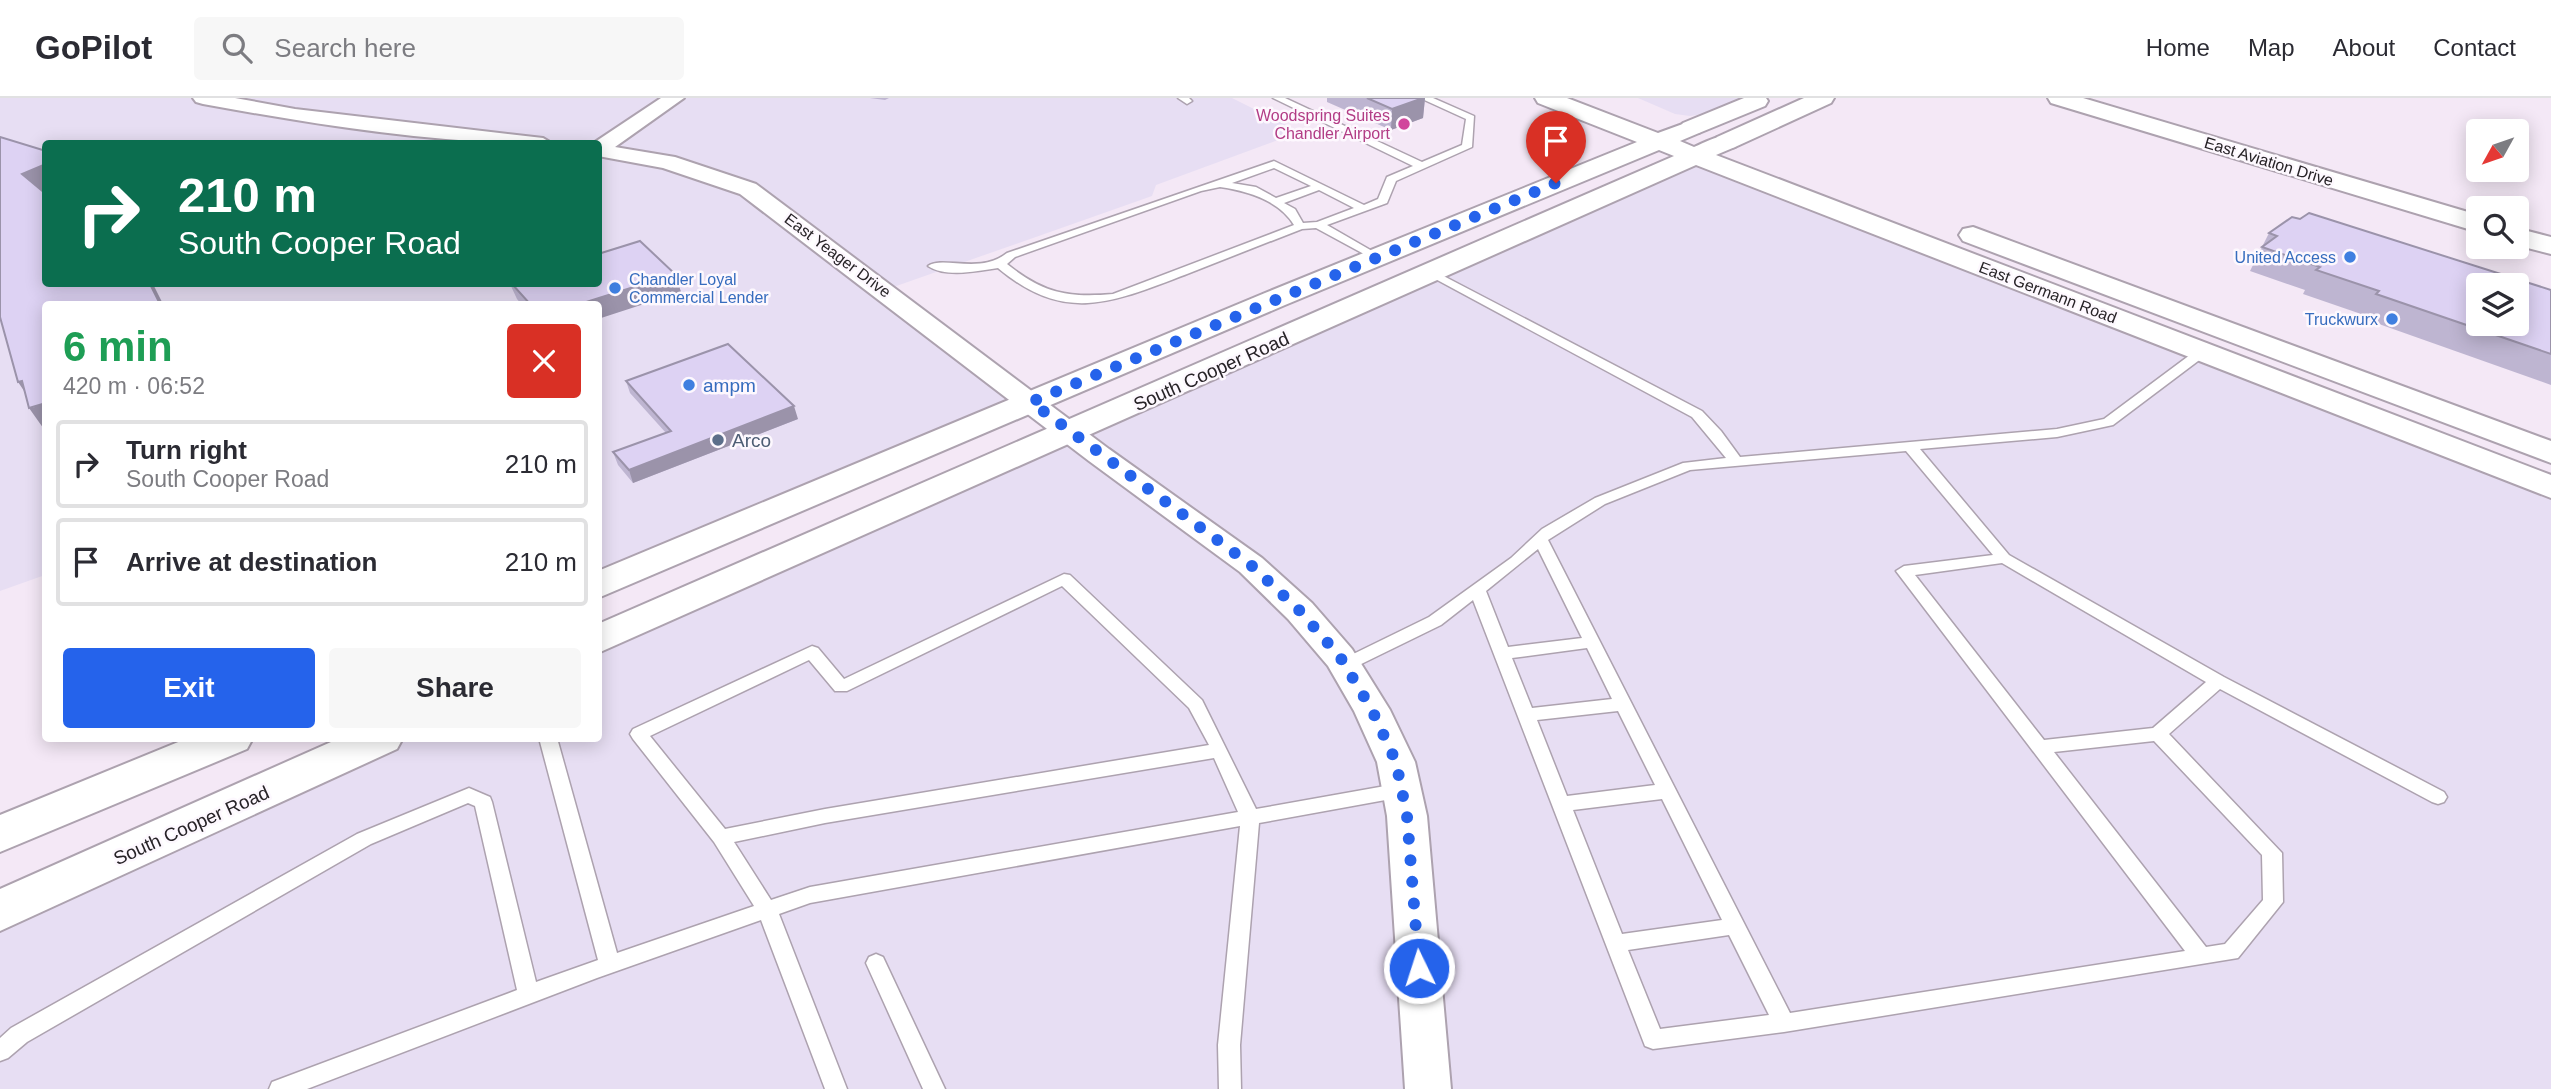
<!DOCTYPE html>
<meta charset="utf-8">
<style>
body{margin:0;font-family:Arial,sans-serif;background:#f7f7f7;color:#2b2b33;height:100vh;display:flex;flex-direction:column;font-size:26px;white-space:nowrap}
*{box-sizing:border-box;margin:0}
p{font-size:23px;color:#7c7c81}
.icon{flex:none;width:38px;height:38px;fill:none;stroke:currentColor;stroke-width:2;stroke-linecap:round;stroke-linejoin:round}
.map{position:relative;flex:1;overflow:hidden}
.sheet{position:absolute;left:42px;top:203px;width:560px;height:441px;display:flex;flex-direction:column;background:#fff;border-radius:7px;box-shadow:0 4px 18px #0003}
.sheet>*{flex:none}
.banner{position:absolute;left:42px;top:42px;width:560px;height:147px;border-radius:7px;box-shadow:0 4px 18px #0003;background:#0b6e4f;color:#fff;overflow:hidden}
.needle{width:46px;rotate:230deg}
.fabs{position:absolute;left:2466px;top:21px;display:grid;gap:14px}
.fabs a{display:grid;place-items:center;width:63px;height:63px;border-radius:7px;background:#fff;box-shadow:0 4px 18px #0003;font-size:35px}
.pin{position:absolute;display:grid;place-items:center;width:60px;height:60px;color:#fff;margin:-72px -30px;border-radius:50% 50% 50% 0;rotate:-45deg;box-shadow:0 0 7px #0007}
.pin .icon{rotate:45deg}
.me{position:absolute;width:77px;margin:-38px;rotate:356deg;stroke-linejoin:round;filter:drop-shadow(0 0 5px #0008)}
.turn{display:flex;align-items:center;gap:24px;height:147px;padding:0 21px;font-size:32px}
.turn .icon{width:91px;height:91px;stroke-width:2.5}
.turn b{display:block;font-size:49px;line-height:60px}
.round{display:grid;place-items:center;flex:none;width:74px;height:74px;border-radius:7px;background:#f7f7f7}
.headline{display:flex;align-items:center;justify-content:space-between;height:119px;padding:0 21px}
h1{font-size:42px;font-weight:700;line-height:52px;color:#1e9e55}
.primary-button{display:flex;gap:14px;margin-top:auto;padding:14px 21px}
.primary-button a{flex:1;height:80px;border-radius:7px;background:#2563eb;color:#fff;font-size:28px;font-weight:700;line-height:80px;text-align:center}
.primary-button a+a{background:#f7f7f7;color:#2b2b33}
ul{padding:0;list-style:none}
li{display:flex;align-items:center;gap:21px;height:88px;margin:0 14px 10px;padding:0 7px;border:4px solid #e1e1e2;border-radius:7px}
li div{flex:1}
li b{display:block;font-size:26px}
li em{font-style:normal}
header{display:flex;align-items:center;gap:42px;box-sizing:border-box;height:98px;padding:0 35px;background:#fff;border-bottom:2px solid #e1e1e2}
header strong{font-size:33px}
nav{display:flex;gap:38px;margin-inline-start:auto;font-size:24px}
.search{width:490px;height:63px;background:#f7f7f7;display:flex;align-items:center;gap:18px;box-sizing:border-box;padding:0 24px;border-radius:7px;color:#7c7c81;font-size:26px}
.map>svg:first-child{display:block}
.commercial{fill:#e7def3;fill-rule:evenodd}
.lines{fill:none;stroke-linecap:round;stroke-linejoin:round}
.service-casing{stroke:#ada2af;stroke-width:3}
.minor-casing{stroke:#ada2af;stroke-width:4}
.tertiary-casing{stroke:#ada2af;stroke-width:4}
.secondary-casing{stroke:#ada2af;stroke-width:4}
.service{fill:#fff;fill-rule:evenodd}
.minor{fill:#fff;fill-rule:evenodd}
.tertiary{fill:#fff;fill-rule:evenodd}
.secondary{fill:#fff;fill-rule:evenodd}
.wall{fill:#beb5d1}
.shaded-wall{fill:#9b93aa}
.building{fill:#ddd2f3;stroke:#9b93aa;stroke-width:2;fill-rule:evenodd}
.route{stroke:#2563eb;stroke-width:12;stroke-dasharray:0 21.6}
.hotel-dot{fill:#d1479c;stroke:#fdf8fe;stroke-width:2.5}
.shop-dot{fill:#3f7fe0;stroke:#fdf8fe;stroke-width:2.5}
.service-dot{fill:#5c6f8a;stroke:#fdf8fe;stroke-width:2.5}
.labels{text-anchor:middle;stroke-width:5;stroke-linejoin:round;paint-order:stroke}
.far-hotel-label{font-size:16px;fill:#b23c85;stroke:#fdf8fe;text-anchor:end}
.far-street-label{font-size:16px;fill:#272327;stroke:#fdf8fe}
.far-shop-label{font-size:16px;fill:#366cbe;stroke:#fdf8fe;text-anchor:end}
.street-label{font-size:19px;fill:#272327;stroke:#fdf8fe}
.shop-label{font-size:19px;fill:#366cbe;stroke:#fdf8fe;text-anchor:start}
.service-label{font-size:19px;fill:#4e5e75;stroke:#fdf8fe;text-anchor:start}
</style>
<header>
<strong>GoPilot</strong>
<div class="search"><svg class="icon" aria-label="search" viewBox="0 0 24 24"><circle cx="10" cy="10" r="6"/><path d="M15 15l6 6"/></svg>Search here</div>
<nav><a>Home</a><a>Map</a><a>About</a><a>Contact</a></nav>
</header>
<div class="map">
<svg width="2551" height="991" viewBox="0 0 2551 991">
<rect width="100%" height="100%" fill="#f4e8f6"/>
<path class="commercial" d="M0 0H1232L1300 34 1156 87 1152 98 885 192 1031 305 599 488 598 206H46L45 477 0 493ZM46 46H598V186H46Z
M1638 0H1741L1703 16 1690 18 1675 16Z
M1696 58 2551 389V991H0V814L389 641 598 640 599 547Z"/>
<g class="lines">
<defs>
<path id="service" d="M1178 0H1189L1192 3 1187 6Z
M1273 0H1285L1422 64 1462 47 1466 21 1420 0H1433L1474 18 1472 49 1396 83 1387 105 1327 127 1379 157V161L1375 162 1316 130 1302 131C1263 146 1225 161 1187 176 1113 204 1066 227 998 170 977 173 946 180 928 168 943 157 979 177 1007 155L1274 63 1364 107 1378 101 1387 79 1413 68ZM1274 70 1311 88 1276 100 1256 89 1232 85ZM1220 89C1247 93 1279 102 1294 127L1113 196C1068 200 1043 195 1007 166L1015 159 1201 93ZM1319 92 1354 110 1317 124 1303 125 1295 111 1284 105Z
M1432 172 1702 313 1721 333 1740 359 2057 331 2104 321 2198 251H2206V257L2113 327 2057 339 1920 351 2009 457 2224 579 2444 694 2447 699 2444 704 2438 706 2432 704 2220 591 2169 636 2282 755 2283 804 2238 860 1784 934 1653 951 1645 948 1473 502 1441 527 1351 571H1339L1337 567 1339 563 1429 519 1511 460 1542 431 1595 400 1683 365 1726 360 1692 319 1428 177V173ZM1906 353 1993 457 1904 468 1896 473 2185 853 1790 915 1548 442 1605 406 1690 372ZM1538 451 1582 540 1508 549 1486 493ZM2002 465 2206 584 2153 630 2044 642 1915 477ZM1587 550 1612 601 1532 610 1512 560ZM1618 613 1655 687 1567 698 1537 622ZM2154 643 2262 757 2263 802 2225 846 2206 849 2054 654ZM1662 701 1722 822 1622 836 1573 712ZM1729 837 1769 917 1660 931 1628 852Z
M1064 476 1070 477 1202 602 1256 711 1402 685 1408 687 1411 692 1408 697 1402 699 1259 725 1240 947 1241 991H1219L1218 947 1240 728 810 805 779 816 847 991H825L761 822 597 880 307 991H269L272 984 517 892 475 708 468 705 371 746 27 944 8 960 0 963V940L11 930 357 736 469 690 490 699 492 704 536 884 598 862 539 640H557L617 855 754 808 714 744 633 641 630 636 633 631 812 548 818 550 844 581ZM1062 488 1189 610 1209 647 825 711 725 731 650 638 809 562 835 593H847ZM1214 660 1238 714 810 789 771 802 734 744 825 725Z
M876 856 883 859 945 991H923L866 865 869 859Z"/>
<path id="minor" d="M193 0H235L295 11 543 40 553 46C436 46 318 27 203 6L196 4Z
M661 0H684L615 49 675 59 756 86 1109 351 1262 460 1312 505 1352 551 1390 612 1415 664 1427 718 1451 991H1405L1387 718 1377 664 1354 613 1328 568 1288 521 1240 474 1089 363 740 96 663 70 598 58V46H592Z"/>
<path id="tertiary" d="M1744 0H1766L1768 3 1765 8 1699 35H1683L1679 30 1683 25Z
M1804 0H1834L1831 5 1735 49 1726 51 1717 49 1714 44 1717 39Z
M2048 0H2083L2478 117V134L2051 5Z
M2516 130 2551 139V156L2516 147Z"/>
<path id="secondary" d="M1535 0H1567L1658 35 1691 23 1699 25 1703 30 1699 35 1680 43 1694 49C1708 43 1720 35 1735 39L1738 44 1735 49 1716 57 2551 377V400L1696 67 598 555V526L1674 58 1659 52 1285 207 598 500V473L1265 195 1637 44 1538 5Z
M1973 129 2551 343V365L1963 143 1959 137 1963 131Z
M188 640H253L247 651 0 754V717Z
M340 640H403L397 651 0 833V791Z"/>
</defs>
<use href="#service" class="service-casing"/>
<use href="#minor" class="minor-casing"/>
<use href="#tertiary" class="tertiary-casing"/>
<use href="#secondary" class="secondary-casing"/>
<use href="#service" class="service"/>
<use href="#minor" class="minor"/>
<use href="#tertiary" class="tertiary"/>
<use href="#secondary" class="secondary"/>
</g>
<path class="wall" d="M870 0H889L885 2Z
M1327 0H1425L1423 20 1391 32 1327 4Z
M2269 135 2551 192V287L2362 220 2364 217 2303 196 2305 192 2250 173Z
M675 176 681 194 598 206H521L517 201 510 186H598Z
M626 283 798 321 633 385 618 367 613 354 666 335 630 295Z"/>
<path class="shaded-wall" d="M1423 0H1425L1423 20 1391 32 1392 11Z
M46 66V94L36 98 22 76Z
M675 176 681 194 598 221V206H580Z
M150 186H153L163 206H160Z
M22 283 46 305V334L29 310 35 309 18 284Z
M794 308 798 321 633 385 629 372Z"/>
<path class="building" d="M1367 0H1423L1392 11Z
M0 39 46 53V66L22 76 46 96V186H150L160 206H46V305L29 310 22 283 18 284 0 219Z
M2309 115 2551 192V256L2376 196 2379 193 2316 172 2320 169 2262 149 2277 138 2269 135 2292 119 2300 121ZM2478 187H2516V226H2478Z
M640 143 675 176 580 206H530L512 186H598V156Z
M728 246 794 308 629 372 613 354 671 333 626 283Z"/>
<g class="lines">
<path class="route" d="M1419 870 1407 718 1396 664 1372 612 1340 559 1300 513 1251 467 1031 304 1556 85"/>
</g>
<circle class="hotel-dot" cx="1404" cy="26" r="7"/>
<g class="shop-dot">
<circle cx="2350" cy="159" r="7"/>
<circle cx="615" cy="190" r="7"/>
<circle cx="2392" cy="221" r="7"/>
<circle cx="689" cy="287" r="7"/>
</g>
<circle class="service-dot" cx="718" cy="342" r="7"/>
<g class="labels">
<g class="far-hotel-label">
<text x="1390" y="23">Woodspring Suites<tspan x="1390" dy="18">Chandler Airport</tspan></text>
</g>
<g class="far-street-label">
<text transform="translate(2269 63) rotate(17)" y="6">East Aviation Drive</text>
<text transform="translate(838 157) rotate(37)" y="6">East Yeager Drive</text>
<text transform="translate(2048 194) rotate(21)" y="6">East Germann Road</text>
</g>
<g class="far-shop-label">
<text x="2336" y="165">United Access</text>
<text x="629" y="187" text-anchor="start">Chandler Loyal<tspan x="629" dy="18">Commercial Lender</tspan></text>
<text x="2378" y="227">Truckwurx</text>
</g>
<g class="street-label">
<text transform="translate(1211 273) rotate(-24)" y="7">South Cooper Road</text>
<text transform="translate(191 727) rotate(-24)" y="7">South Cooper Road</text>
</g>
<g class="shop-label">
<text x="703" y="294">ampm</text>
</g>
<g class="service-label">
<text x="732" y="349">Arco</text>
</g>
</g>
</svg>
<div class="fabs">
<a><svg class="needle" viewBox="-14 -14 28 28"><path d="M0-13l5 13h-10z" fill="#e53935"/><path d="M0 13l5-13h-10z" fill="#7c7c81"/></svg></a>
<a><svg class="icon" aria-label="search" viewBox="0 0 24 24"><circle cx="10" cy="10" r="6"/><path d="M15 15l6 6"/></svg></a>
<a><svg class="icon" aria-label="layers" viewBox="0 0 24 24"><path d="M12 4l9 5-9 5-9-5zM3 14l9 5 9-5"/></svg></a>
</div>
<div class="pin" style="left:1556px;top:85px;background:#d93025"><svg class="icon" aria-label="arrive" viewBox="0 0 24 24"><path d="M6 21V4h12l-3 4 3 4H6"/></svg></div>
<svg class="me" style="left:1419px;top:870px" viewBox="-20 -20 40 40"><circle r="17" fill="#2563eb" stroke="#fff" stroke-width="3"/><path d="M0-11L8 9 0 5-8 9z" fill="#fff"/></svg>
<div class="banner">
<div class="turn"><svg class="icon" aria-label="right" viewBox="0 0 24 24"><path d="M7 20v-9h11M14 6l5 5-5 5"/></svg><div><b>210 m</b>South Cooper Road</div></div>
</div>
<section class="sheet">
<div class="headline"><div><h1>6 min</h1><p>420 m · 06:52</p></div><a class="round" style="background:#d93025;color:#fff"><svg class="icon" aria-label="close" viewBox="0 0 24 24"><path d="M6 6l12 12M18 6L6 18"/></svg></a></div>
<ul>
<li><svg class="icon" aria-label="right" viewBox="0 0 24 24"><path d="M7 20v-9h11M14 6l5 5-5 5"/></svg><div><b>Turn right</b><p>South Cooper Road</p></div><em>210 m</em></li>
<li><svg class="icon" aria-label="arrive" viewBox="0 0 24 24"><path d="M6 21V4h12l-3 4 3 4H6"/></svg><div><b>Arrive at destination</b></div><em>210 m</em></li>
</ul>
<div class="primary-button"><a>Exit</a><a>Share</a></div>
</section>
</div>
